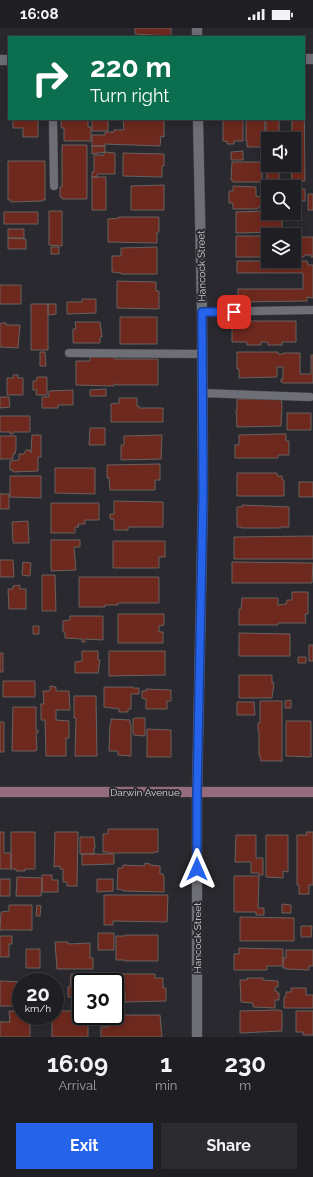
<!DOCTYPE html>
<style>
body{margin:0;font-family:Raleway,sans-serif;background:#2c2c30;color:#f1f3f6;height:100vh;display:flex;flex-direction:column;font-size:15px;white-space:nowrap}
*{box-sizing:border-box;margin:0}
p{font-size:13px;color:#a1a2a6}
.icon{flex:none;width:22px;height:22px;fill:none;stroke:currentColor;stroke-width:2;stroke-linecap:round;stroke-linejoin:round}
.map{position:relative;height:1009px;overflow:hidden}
.drawer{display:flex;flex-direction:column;background:#1f1f23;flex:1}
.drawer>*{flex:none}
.guide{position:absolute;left:8px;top:8px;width:297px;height:84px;border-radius:0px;box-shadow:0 2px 10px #0003,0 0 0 1px #3c3d41;background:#0b6e4f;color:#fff;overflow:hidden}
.controls{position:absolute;left:261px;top:104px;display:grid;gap:8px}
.controls a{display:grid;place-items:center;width:40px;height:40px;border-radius:0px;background:#1f1f23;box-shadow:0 2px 10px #0003,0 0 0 1px #3c3d41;font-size:20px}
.speed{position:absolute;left:12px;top:945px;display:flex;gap:8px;font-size:20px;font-weight:700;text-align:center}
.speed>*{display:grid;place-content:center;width:52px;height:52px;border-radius:50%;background:#1f1f23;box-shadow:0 2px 10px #0003,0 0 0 1px #3c3d41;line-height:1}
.speed small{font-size:10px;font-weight:400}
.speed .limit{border:2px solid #111;border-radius:6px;background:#fff;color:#111}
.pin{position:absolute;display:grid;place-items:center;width:34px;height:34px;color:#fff;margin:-17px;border-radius:8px;box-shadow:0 2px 6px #0006}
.me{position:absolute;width:44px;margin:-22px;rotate:0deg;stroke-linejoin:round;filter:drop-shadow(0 0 3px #0008)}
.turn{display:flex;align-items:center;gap:14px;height:84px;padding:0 16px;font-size:18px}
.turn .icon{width:52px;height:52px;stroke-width:2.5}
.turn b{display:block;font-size:28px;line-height:34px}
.eta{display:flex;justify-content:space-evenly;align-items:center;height:68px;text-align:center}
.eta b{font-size:24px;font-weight:700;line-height:28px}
.cta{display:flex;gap:8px;margin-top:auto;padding:8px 16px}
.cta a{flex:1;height:46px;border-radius:0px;background:#2563eb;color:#fff;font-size:16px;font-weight:700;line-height:46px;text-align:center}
.cta a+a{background:#2c2c30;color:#f1f3f6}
.status{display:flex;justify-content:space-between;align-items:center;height:28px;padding:0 20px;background:#1f1f23;direction:ltr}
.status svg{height:11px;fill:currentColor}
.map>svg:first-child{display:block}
.building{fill:#6e291e;stroke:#6a615f}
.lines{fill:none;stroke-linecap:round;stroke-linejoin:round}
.lane-casing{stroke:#47474d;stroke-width:9}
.street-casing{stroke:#47474d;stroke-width:11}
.secondary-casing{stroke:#47474d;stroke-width:11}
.lane{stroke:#6e6e76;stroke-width:8}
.street{stroke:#6e6e76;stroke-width:10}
.secondary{stroke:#956c7c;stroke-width:10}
.route-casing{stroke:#184099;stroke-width:10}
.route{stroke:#2563eb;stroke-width:7}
.labels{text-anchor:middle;stroke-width:4;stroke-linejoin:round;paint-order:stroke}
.street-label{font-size:10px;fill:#d2d2d7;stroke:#29292f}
</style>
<div class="status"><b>16:08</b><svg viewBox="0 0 49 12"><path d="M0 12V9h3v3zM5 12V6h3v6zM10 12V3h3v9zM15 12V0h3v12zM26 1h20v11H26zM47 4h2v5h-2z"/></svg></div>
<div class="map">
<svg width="313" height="1009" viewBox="0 0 313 1009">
<rect width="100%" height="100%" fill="#29292f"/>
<path class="building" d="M135 0H171V8L135 6Z
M304 60 305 153H292L291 141H292V137H294V111H292V108H291V104H292V91H304Z
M13 91H38V109H23V100H13Z
M61 91H88V99H91V113H64V100H61Z
M92 91H108V103H92Z
M223 91H243V113H234V116H227L228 114 223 113Z
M246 91H265L264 119H247V113H246Z
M266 91H279V105H280L281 108H279V111H268V137H279V142H281V145H279V153H267Z
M123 92H164V109L161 108 160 118 105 116V118H92V107H105V104H114V102H124Z
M62 117H87V171H62V169H60V159H62Z
M92 118H105V124L92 126Z
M243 123V132H231V124Z
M104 124 115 125V146H97V149H92V144H94V127H104Z
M123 125 164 126V138H162V149L123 148Z
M8 133H45V172H42V173L11 174V172H8Z
M232 134H262V154H233V153L231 152Z
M92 149H106V182H92Z
M267 156H280V159H268V173H267Z
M164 157V182H131V158Z
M233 158 256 159V168L262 169 261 179H258V181H233V175H229V163H233Z
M294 161H305V173H294Z
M308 166H313V182H308Z
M49 183H62V218L49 217Z
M268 183V185L282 186V204L236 205V184Z
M4 184H38V196H4Z
M119 189H159V204H157V215L108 214V191L119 190Z
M8 201H24V210H8Z
M236 208H268V229H236Z
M294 209H313V229H311V227H304V229H296V227H294Z
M8 210 26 211V221H8Z
M51 219H59V226H51Z
M157 219V246H121V245L112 244V228H121V220Z
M237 233H307L308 237H313V270L307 269V273L238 274V261H303V245H237Z
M117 253 156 254V263H159V281L117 280Z
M0 257H21V276H0Z
M82 271H96V285L67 286V274H82Z
M31 276H48V322H31Z
M48 276H56V286L48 287Z
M120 289H157V316H120Z
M232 293H296V314H282V317H268V314H261V317H247V314H232Z
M75 294H100L102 309H100V315H73V301H76Z
M1 295H6V297H20L18 320 0 319V297Z
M40 324H45L46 338H40Z
M237 324H278V326H283V325H300V346H311V327H313V355H283L281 354V351H283V339H277V349L239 350V341H237Z
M90 328 114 329V331H158V357H116V356H114V358L76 357V333H90Z
M13 347H18V350H23V367H7V350H13Z
M37 349H47V367H36L37 362H33V353H36Z
M106 361V368H90V362Z
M73 362V377H58V380H42V369H49V363Z
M0 369H9L10 379 0 380Z
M119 370H137V378H139V380H163V394H111V376L119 375Z
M237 371H281L282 377 281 398 237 399 236 382H237Z
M287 385H311V402H287Z
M0 388H30V404H13V406H10V404H0Z
M90 400H105V417H89Z
M278 406H286V413H289V427H278V430H235V417H239V407Z
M32 407H41V429H38V443L13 444V442H10V433L19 432V426H24L26 422H30V424L31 425Z
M162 407 161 431 121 432V417H124V408Z
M0 408H16V421L15 426H13V431H0Z
M160 436V452H155V462H110L109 450H107V437Z
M55 440H95V466L55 465Z
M237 445H277V448H282V452H284V468H237Z
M10 448H41V470L10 469Z
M299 454H313V469H299Z
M0 466H9V481H0Z
M114 473 163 474V499H128V502H114V491H110V486H114Z
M51 475H99V492H85V496H78L79 499H75V505H51Z
M242 477 289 479V499H281V500H241V499H237V479H242Z
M28 493 29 515H13L12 494Z
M313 508V531H234V509Z
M51 512H80V519H74L76 542 51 543Z
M113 513H165V529H159V540H113Z
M0 532H13L14 549H0Z
M23 534 31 535 30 548 22 547Z
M232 534 313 535 312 555H232Z
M42 547H55L56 583H42Z
M79 549H159V575H118V577H105V579H79Z
M20 557V561H26V581H9L8 561H13V558Z
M292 564H308V586H305L306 595H278V597H239V581H241L242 570H278V577L286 576 287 572H292Z
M118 586H164V597L159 598V604H163V615H118Z
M70 588H103V612L85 611V614H82V611L65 610V604H63V593L70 592Z
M33 598H39V606H33Z
M239 605 290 606V628H239Z
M309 617H313V633H309Z
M82 623H98V632H100L98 645H75V634L82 633Z
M109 623H165V647L109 648Z
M0 625H3V644H0Z
M298 629H306V635H298Z
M239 647H272V655H274L272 670H239Z
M3 653H35V669H3Z
M50 658 56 659V663H69L70 682H56V692L69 693V710H66V728H46L45 692H41V676H44L43 663H50Z
M104 659H133V660H139V666H131V681H128V684H119V681L104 679Z
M146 661 171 662V673H167V681H146V671L142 670V663H146Z
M74 668H96L97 728H75L76 690H74Z
M291 672V680H285V673Z
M260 673H282V733H261L260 728H259V703H258V695H260Z
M237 674H254L255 687H237Z
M13 679H36V702H38V705H36L37 722H36V723H12Z
M135 690H145V708L134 707 133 705V691Z
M111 691 130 692V696H131V728L118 727V723H109L110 696H111Z
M286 693H311V729L286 728Z
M0 694H4V724H0Z
M147 701 171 702V729H147Z
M108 801H158V824H154V825H108V824H103V806H108Z
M0 804H4V825H11V841H0Z
M11 804H35V841H25V843H16V841H11Z
M55 804H78L77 858H67V854H63V841H60V838L54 839Z
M306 804H313V857H309V866H299V857H297V807H307Z
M236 807H256V830H263V847H259V845H251V834H235Z
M266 807H288V844L283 843V850L266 849Z
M80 809H94L95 820H94V826H80Z
M82 826H114V836L82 837Z
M145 835 150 836V837L160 838V846H163L164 849V864L123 863V862L117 861 118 840H123V837L145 838Z
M42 847H52V852H58V864H42Z
M234 848H259L258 880H264V887H256V884H234Z
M17 849 42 850V864H41V868H16Z
M0 851H10V868H0Z
M97 851H113V863L97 864Z
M104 867H168L167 894 113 893V897H104Z
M282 876 291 877V885H282Z
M9 877H32V902H0L1 884 9 883Z
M37 877 41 878 40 888H36Z
M240 889 294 890V913H240Z
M301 898H312L311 909H301Z
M98 905H114V922H98Z
M125 907H158V933H125V932H116V908H125Z
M0 908H12V916H9V929H0Z
M55 914H68V916L90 915V930H93V941H57Z
M239 920 283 921V938H267V942H234V926H239Z
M26 921H40V940H26Z
M286 922H313V938H309V942L286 941V940H283V930H286Z
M71 946H90V954H81V969H68V959H70Z
M121 946H155V950H163V960H166V973L125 974V965H121Z
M247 950H263V952L278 953V959H275V963H277V965H279V972H275V980L253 979V975L241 974 240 952H247Z
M0 953 26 954H21V978H0Z
M291 960H306V967H313V980H284V969H286V964H291Z
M278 982 282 983V1003L240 1005V983Z
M9 983H21V988H30V1009H0V994H10Z
M55 983H81V988H86V995H88V1009H52V988H55Z
M296 983H313V1007H303V1004H296Z
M123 987H160L162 1009H101V999H108V995L120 994 119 991 123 992Z"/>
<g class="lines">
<defs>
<path id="lane" d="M53 91 54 158
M202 284 313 282
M69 325 202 326
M202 365 310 369"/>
<path id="street" d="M197 0V9
M304 31H313
M0 32H9
M197 1009V765L203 468 202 284 198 91"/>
<path id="secondary" d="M0 764H313"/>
</defs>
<use href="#lane" class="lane-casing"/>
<use href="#street" class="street-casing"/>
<use href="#secondary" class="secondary-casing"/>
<use href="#lane" class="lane"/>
<use href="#street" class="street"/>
<use href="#secondary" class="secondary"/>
</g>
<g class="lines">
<defs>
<path id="route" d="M197 841V765L203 468 202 284H234"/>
</defs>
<use href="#route" class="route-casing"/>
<use href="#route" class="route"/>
</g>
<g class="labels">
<g class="street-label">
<text transform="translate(201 238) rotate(-91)" y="4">Hancock Street</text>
<text x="145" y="768">Darwin Avenue</text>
<text transform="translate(197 910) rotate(-90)" y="4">Hancock Street</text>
</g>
</g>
</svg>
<div class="controls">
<a><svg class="icon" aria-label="sound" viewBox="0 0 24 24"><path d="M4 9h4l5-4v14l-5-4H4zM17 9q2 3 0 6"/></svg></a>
<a><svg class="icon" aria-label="search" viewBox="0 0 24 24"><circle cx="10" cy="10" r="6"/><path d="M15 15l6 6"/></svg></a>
<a><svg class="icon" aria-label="layers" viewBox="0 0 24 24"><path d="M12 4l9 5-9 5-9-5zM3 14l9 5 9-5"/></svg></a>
</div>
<div class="speed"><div>20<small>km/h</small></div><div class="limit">30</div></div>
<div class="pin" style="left:234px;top:284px;background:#d93025"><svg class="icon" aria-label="arrive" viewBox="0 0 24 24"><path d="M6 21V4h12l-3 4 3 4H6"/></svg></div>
<svg class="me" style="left:197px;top:841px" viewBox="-20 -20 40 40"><path d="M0-17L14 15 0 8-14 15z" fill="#2563eb" stroke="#fff" stroke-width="4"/></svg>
<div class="guide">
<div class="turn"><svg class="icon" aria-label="right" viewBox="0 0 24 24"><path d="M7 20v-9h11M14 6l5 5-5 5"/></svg><div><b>220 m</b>Turn right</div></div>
</div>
</div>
<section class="drawer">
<div class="eta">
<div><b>16:09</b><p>Arrival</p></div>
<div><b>1</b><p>min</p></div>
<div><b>230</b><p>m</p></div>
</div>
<div class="cta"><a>Exit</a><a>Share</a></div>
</section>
